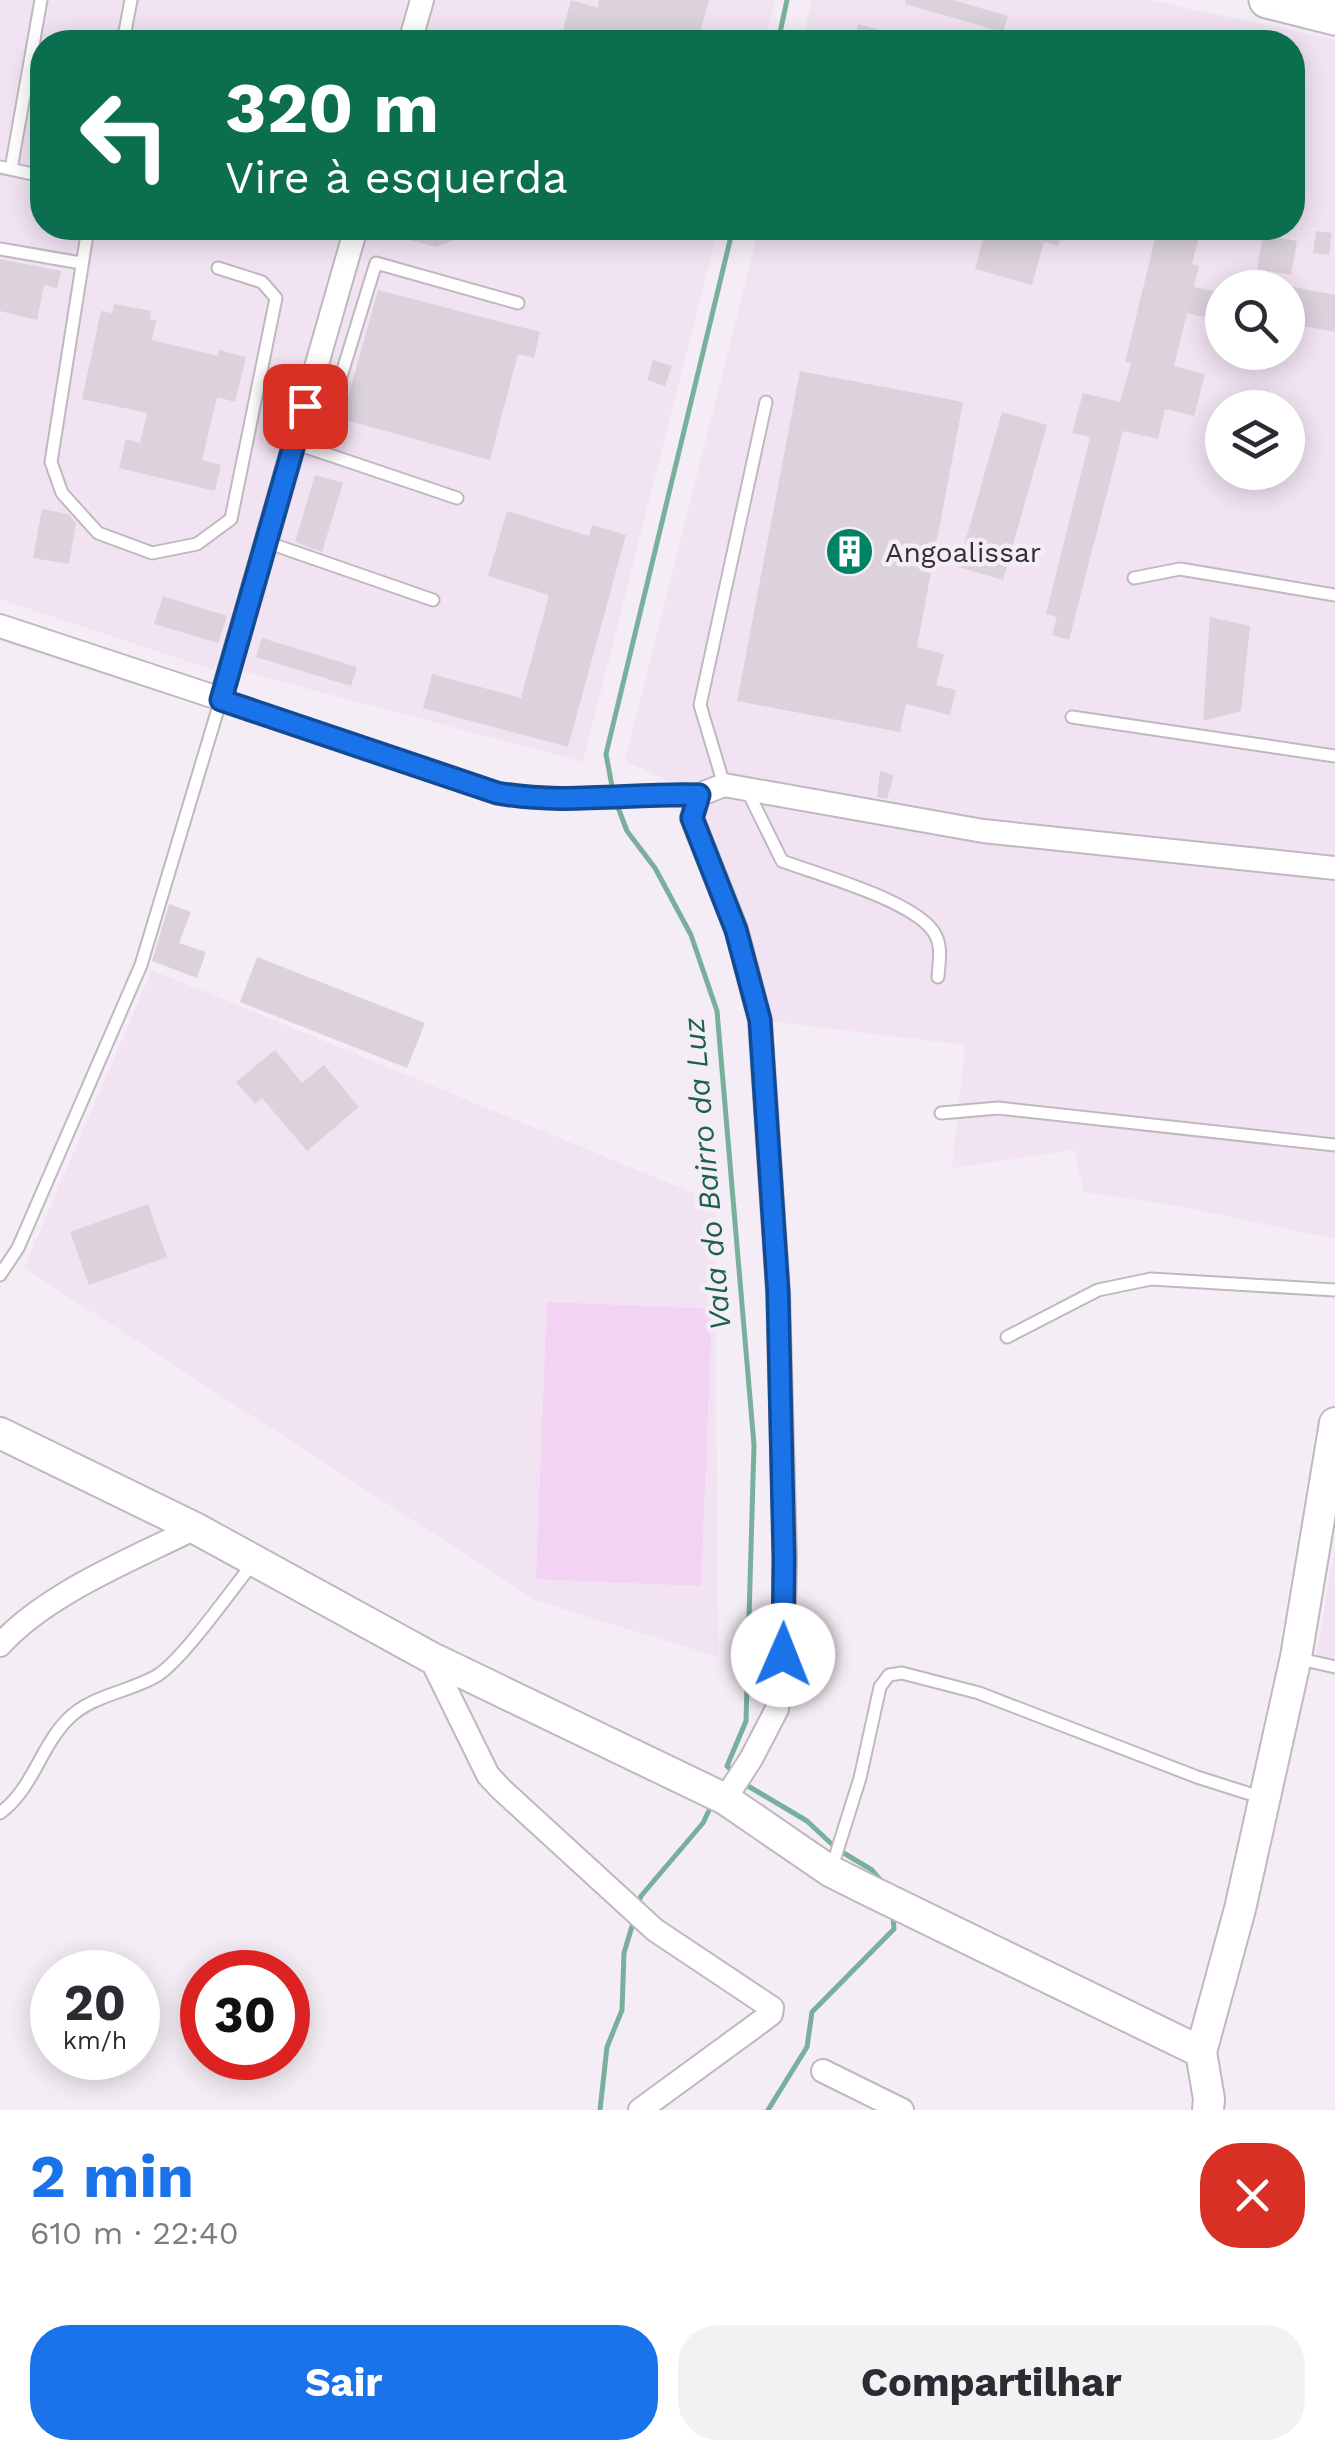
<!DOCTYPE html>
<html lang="pt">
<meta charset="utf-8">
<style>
body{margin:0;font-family:"Work Sans",sans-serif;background:#f2f2f3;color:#2b2b33;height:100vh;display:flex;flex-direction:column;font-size:38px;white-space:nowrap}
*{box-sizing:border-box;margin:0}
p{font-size:32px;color:#7c7c81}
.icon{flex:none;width:55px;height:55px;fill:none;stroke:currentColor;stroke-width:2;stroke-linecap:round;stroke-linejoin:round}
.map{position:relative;height:2110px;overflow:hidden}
.sheet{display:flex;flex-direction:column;background:#fff;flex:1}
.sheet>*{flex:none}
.guide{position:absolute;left:30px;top:30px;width:1275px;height:210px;border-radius:40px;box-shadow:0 5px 25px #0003;background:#0b6e4f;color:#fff;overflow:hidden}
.buttons{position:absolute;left:1205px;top:270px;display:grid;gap:20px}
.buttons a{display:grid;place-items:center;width:100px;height:100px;border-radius:50%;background:#fff;box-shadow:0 5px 25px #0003;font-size:50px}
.speed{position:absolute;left:30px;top:1950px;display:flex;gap:20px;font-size:50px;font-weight:700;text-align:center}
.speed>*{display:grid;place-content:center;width:130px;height:130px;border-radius:50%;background:#fff;box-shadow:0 5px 25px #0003;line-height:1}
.speed small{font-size:25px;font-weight:400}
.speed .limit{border:15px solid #d22;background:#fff;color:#111}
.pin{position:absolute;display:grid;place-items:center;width:85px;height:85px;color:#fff;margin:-42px;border-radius:20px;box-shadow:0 5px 15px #0006}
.me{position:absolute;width:110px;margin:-55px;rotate:1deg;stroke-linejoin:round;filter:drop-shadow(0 0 8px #0008)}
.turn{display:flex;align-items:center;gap:35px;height:210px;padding:0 30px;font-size:45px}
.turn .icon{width:130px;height:130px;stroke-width:2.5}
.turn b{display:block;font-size:70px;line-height:85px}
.round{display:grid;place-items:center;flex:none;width:105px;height:105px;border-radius:40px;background:#f2f2f3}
.summary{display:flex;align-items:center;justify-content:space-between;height:170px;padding:0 30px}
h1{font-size:60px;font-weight:700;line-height:75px;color:#1a73e8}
.action{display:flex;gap:20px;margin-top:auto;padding:20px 30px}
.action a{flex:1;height:115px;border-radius:40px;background:#1a73e8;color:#fff;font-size:40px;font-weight:700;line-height:115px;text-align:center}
.action a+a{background:#f2f2f3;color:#2b2b33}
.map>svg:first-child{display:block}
.built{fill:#f2e3f2;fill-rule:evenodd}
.green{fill:#f2d3f3}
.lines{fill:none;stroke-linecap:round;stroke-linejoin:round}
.stream{stroke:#79b09c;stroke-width:5}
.building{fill:#dbd2db}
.lane-casing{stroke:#c0b8c0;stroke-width:15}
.street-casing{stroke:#c0b8c0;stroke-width:26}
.secondary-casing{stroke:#c0b8c0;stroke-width:34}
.primary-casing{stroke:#c0b8c0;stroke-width:39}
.lane{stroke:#fff;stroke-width:11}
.street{stroke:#fff;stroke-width:22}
.secondary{stroke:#fff;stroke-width:30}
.primary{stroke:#fff;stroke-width:35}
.route-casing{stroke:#114b97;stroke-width:25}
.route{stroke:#1a73e8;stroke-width:18}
.labels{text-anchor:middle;stroke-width:9;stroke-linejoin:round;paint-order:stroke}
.poi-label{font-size:28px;fill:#333033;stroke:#f5edf5;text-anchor:start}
.water-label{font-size:30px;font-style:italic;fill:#1b604c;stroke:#f5edf5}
</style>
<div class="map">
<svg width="1335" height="2110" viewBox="0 0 1335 2110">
<rect width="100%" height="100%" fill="#f5edf5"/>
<path class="built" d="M0 0H414L401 42H42V228H346L214 670 0 599Z
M432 0H774V5L765 42H420Z
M812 0H1151L1335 40V1239L1178 1206 1084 1192 1074 1150 952 1168 965 1045 760 1020 707 861 699 795 625 761 759 228H1292V42H802ZM1222 288H1288V352H1222ZM1222 408H1288V472H1222Z
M367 228H718L583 762 241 671Z
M152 970 715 1202 718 1657 537 1601 24 1268Z
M1335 1545V1667L1315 1663Z"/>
<path class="green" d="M547 1302 712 1309 701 1586 536 1579Z"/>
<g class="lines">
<path class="stream" d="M778 42 787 0
M732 1771 727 1766 746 1721 754 1445 717 1011 691 935 655 868 627 831 614 797 606 754 733 228
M743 1783 807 1821 837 1849 872 1870 883 1883
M637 1907 641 1896 703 1823 712 1804
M600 2110 607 2047 622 2010 624 1953 633 1923
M768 2110 807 2047 812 2012 894 1929 893 1916"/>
</g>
<path class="building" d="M571 0 598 8 599 0H709L697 42H595L562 34Z
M906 0H953L1008 16 1003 32 905 4Z
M858 24 910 38 909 42H853Z
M398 228H472L448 243 436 247 411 240Z
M986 228H1063L1058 246 1044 242 1032 285 975 269Z
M1316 231 1332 233 1329 255 1313 253Z
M1168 233 1198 240 1192 264 1199 266 1194 287 1222 293V321L1187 313 1174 366 1205 374 1194 416 1165 409 1158 439 1123 431 1069 640 1052 635 1057 617 1046 614 1090 437 1072 433 1083 393 1120 402 1131 363 1125 362 1156 235 1167 237Z
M1263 235 1297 241 1291 275 1257 269Z
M0 259 61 271 57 288 44 285 37 320 0 311Z
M1288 286 1335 295V332L1288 323Z
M378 290 540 332 534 358 518 354 490 460 342 419Z
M114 304 151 311 150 319 156 320 152 340 218 356 219 350 246 357 235 402 217 397 202 460 221 465 215 491 119 468 126 439 140 443 147 413 82 399 101 311 112 313Z
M653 360 672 366 665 386 647 380Z
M800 371 963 402 917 647 944 654 936 685 956 690 950 715 906 704 900 732 737 701Z
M1002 412 1047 425 1003 580 958 567Z
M315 475 343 483 322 552 295 542Z
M42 509 68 514 76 523 69 564 33 558Z
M507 511 589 536 592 525 626 535 568 747 423 708 432 674 521 698 549 595 488 576Z
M163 596 227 616 218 643 154 624Z
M1210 617 1250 626 1241 711 1203 721Z
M262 638 357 667 351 686 256 657Z
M880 771 894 775 887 799 877 797Z
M169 904 191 912 179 943 206 952 197 978 152 961Z
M257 957 425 1023 407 1068 240 1002Z
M275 1050 302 1083 324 1065 359 1107 307 1151 262 1098 255 1104 236 1082Z
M148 1204 167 1257 89 1285 70 1232Z"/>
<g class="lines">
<defs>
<path id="lane" d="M123 42 131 0
M0 167 42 176
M11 169 41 0
M88 228 51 462 62 493 98 533 152 553 197 544 231 519 276 298 262 282 218 268
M0 249 81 263
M294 443 457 498
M318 451 376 263 518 303
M266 542 433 600
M1134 578 1180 569 1335 595
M1072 717 1335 756
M724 785 700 705 766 402
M748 792 782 861C820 875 911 900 933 931 943 945 939 961 938 977
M941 1113 998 1108 1335 1145
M0 1275 18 1248 141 965 221 699 497 793C564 805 632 793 699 795
M1007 1337 1098 1290 1151 1279 1335 1290
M1300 1659 1335 1667
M0 1813C33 1789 40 1747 68 1719 91 1695 130 1692 158 1675 184 1658 232 1589 254 1562
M832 1867 860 1778 880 1687 889 1675 902 1673 979 1693 1197 1777 1263 1798"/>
<path id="street" d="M410 42 422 0
M0 626 221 699 356 228
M0 1645C47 1593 133 1559 195 1528
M430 1657 488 1775 501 1789 655 1930 772 2008 771 2014 763 2020 640 2110
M725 1799 751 1759 777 1709 783 1655 785 1558 778 1292 760 1020 736 929 692 818 699 795 724 785 983 831 1335 868
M823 2071 902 2110"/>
<path id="secondary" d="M0 1433 195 1528 430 1657 725 1799 830 1871 868 1890 1201 2052
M1208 2110 1209 2099 1201 2052 1240 1909 1296 1657 1335 1423"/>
<path id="primary" d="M1267 0 1335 17"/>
</defs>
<use href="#lane" class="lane-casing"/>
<use href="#street" class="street-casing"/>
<use href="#secondary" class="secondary-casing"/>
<use href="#primary" class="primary-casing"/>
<use href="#lane" class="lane"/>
<use href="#street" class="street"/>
<use href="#secondary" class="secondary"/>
<use href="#primary" class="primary"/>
</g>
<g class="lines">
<defs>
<path id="route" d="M305 406 221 700 497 793C564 805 632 793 699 795L692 818 736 930 760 1020 778 1292 784 1558 783 1655"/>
</defs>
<use href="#route" class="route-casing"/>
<use href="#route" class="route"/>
</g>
<defs>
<symbol id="building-disc" viewBox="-11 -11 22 22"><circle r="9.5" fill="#008264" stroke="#f5edf5"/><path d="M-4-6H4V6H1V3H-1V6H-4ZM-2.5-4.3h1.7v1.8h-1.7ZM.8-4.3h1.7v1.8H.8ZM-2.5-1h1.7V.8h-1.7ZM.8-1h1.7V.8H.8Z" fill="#fff"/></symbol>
</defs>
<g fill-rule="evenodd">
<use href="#building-disc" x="822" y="524" width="55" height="55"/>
</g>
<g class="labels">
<g class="poi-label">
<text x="885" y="562">Angoalissar</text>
</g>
<g class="water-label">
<text transform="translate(707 1174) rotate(-95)" y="10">Vala do Bairro da Luz</text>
</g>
</g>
</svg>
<div class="buttons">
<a><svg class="icon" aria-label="search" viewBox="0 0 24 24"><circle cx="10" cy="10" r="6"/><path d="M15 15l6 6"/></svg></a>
<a><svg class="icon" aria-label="layers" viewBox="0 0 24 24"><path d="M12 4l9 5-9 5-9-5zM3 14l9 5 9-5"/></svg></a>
</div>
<div class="speed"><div>20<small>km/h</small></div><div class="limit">30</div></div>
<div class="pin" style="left:305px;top:406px;background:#d93025"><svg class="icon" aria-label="arrive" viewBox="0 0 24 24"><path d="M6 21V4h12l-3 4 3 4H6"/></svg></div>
<svg class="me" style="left:783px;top:1655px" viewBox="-20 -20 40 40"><circle r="19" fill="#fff"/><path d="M0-13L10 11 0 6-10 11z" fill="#1a73e8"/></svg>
<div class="guide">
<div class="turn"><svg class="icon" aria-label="left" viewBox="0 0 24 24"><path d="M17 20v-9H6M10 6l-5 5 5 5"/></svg><div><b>320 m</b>Vire à esquerda</div></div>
</div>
</div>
<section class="sheet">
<div class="summary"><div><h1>2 min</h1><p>610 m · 22:40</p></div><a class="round" style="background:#d93025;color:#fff"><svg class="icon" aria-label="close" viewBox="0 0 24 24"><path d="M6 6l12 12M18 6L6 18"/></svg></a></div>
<div class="action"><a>Sair</a><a>Compartilhar</a></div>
</section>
